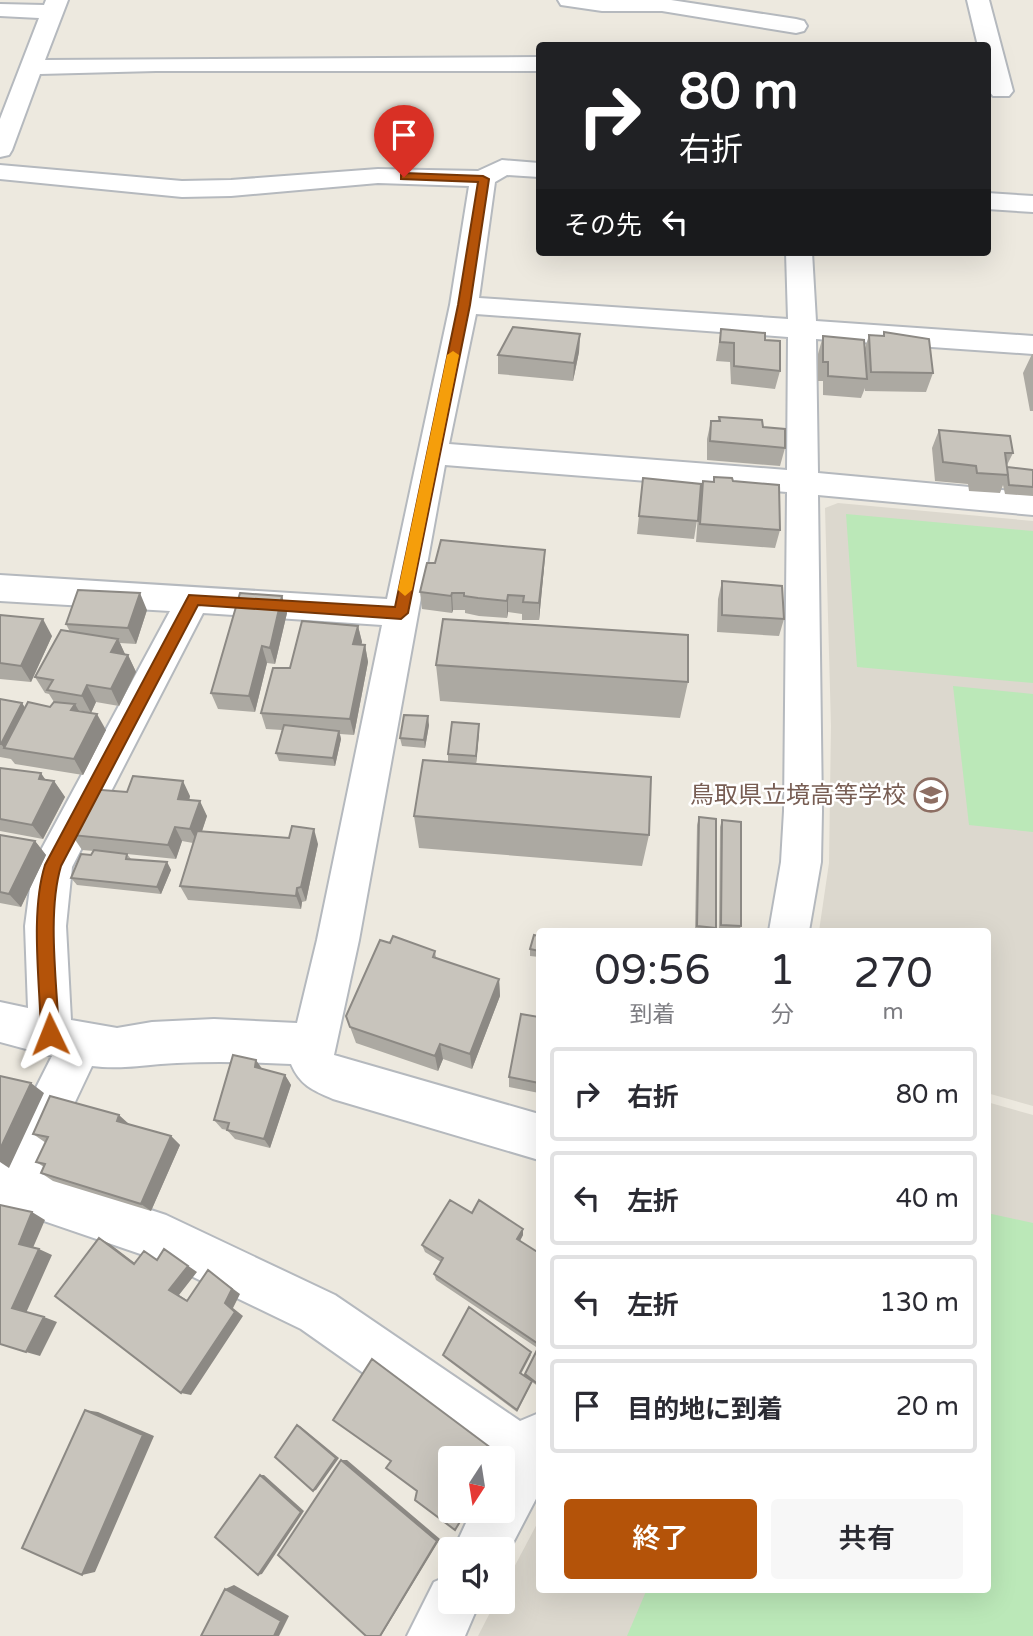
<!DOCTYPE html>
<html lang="ja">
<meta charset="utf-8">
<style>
body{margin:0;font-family:"Varela Round","Noto Sans JP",sans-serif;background:#f7f7f7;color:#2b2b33;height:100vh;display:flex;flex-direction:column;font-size:26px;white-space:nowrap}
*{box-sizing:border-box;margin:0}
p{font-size:23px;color:#7c7c81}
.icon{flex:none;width:38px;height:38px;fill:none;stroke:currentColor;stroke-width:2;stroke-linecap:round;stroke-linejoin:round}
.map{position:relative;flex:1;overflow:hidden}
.side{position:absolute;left:536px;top:928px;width:455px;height:665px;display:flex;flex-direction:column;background:#fff;border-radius:7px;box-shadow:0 7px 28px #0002}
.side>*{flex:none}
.guide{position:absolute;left:536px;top:42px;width:455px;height:214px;border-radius:7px;box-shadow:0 7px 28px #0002;background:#202124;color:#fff;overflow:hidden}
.needle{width:46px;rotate:192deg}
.controls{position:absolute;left:438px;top:1446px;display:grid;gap:14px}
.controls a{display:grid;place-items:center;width:77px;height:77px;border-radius:7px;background:#fff;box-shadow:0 7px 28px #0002;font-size:35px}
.pin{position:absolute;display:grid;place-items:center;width:60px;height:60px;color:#fff;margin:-72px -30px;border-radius:50% 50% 50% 0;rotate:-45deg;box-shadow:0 0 7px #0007}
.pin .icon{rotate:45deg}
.me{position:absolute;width:77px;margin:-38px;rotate:358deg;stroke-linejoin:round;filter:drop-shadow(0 0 5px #0008)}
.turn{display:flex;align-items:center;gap:24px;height:147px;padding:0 28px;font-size:32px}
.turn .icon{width:91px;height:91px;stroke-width:2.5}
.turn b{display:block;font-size:49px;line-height:60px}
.then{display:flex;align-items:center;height:66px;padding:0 28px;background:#0003;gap:14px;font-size:26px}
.eta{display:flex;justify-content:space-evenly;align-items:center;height:119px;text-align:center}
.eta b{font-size:42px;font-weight:600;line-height:49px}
.primary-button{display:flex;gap:14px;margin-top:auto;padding:14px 28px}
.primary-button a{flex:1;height:80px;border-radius:7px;background:#b45309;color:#fff;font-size:28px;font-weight:600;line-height:80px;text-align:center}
.primary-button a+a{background:#f7f7f7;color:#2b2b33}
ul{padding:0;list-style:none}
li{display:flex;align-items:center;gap:21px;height:94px;margin:0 14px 10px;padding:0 14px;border:4px solid #e1e1e2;border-radius:7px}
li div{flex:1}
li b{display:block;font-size:26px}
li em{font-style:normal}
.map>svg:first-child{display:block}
.education{fill:#dcd8ce}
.green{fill:#bbe8b8}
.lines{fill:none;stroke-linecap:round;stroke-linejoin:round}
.minor-casing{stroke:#b5b9be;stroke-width:4}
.minor{fill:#fff;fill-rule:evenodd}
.wall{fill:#aca9a2}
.shaded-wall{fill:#8c8984}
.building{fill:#c8c4bc;stroke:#8c8984;stroke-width:2}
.route{fill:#b45309;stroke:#753606;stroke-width:2}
.slow{fill:#f59e0b}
.labels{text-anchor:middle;stroke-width:5;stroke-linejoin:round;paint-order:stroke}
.education-label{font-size:24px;fill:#785e54;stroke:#fff;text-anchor:end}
</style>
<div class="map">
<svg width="1033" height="1636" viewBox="0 0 1033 1636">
<rect width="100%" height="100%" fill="#ede9df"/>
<path class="education" d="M838 503 1033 521V1106L987 1093V931H819L829 863 831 726 825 508Z
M987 1102 1033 1115V1636H478L496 1601H502V1590L539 1520V1589H987Z"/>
<path class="green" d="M846 514 1033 531V683L857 667Z
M953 686 1033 694V832L969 825Z
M987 1213 1033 1223V1636H627L647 1589H987Z"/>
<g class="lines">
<defs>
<path id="minor" d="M46 0H68L45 60 539 57V71H156L40 74 12 150 9 155 0 157V119L39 18 0 16V4L44 5Z
M558 0H671L796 19 804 21 807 26 804 31 796 33 662 11H602L561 5Z
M967 0H989L1013 91 1009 96H993L989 91 987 46H978Z
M502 160 539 163V177L507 175 495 182 479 298 788 319 786 252H812L816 321 1033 336V354L816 339 818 473 1033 493V515L818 495 822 811 821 862 809 931H769L781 862 784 811 787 492 445 465 359 940 334 1055 539 1114V1160L333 1099C312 1090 300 1085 291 1064 253 1062 215 1061 177 1063 148 1064 121 1070 92 1066L41 1174 166 1215 335 1295 520 1421 539 1413V1493L502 1564V1549H454L472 1510H502V1458H484L301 1329 158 1260 0 1206V1159L52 1056 0 1042V1002L28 1008 25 926 33 865 170 611 0 601V575L387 599 450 305 469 186 378 183 231 196 182 197 0 179V165L182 181 231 180 378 169 478 171ZM476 314 788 337 787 470 449 444ZM203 613 382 625 317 940 297 1023 214 1019 152 1022 117 1028 71 1020 66 926 72 867Z
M987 193 1033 196V212L987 209Z
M450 1575V1601H480L465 1636H407L434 1582Z"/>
</defs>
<use href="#minor" class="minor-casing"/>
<use href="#minor" class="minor"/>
</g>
<path class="wall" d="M721 329 765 340 780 371 775 389 731 384 730 362 716 361Z
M884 332 933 373 926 392 865 391V388L861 398 823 395V381H818V354L823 336 865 348 869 335 883 336Z
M580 334 579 352 573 381 498 374V355Z
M1032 354H1033V411H1030L1023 373Z
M719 417 763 427 785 448 780 466 707 460V439L711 421H718Z
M939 430 1013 453 1007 465V467L1033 470V496L1005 494 1003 485 1000 493 969 491 968 484 935 481 932 448Z
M714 477 733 481 780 530 775 548 696 542 698 514 694 539 637 534 643 478 700 495 703 481H713Z
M545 550 544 568 539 620H522V614L508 612 507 618 479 616 465 613V610H453L452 613 422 609 420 592 435 563Z
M722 581 784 619 779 636 717 632 718 599Z
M282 596 287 613 275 664 267 663 255 712 218 709 211 693Z
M147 610 136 644 120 643 125 655H128L136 672 119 706 96 702 91 713 78 710 106 730 83 775 15 764 11 759 0 757V699L22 703 25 708 50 707 54 702 49 694 45 693 35 677 70 632 66 624Z
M0 615 52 636 31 682 0 679Z
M358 626 362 642 361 645H365L368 662 354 735 340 734 341 739 335 766 279 761 276 753 282 730 266 729 261 713Z
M436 665 688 682 680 718 440 701Z
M479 724V732L476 764 649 835 642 866 419 848 414 816 448 762V754Z
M429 725 425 748 402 746 400 738Z
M0 768 54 781 65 797 43 839 0 831Z
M127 792 190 796 189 800 207 816 202 831 318 844 306 901 302 902 301 909 188 900 180 886 193 843 182 841 176 859 127 854 131 859 167 862 171 870 161 894 77 885 71 878 94 851 82 850 72 835Z
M699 817 716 928 715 931H695L697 825Z
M722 820 741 926 739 931H719L720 827Z
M0 835 35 841 46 855 21 907 0 903Z
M539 936V957L530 956V949Z
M390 943 435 951 436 958 499 979 500 996 472 1069 443 1059 438 1071 356 1043 346 1016Z
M539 1017V1093L509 1087V1077Z
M262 1069 285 1075 291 1085 270 1148 235 1139 227 1130 222 1129 214 1120Z
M129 1124 171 1136 180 1145 151 1211 53 1181 41 1173 44 1167 36 1162 46 1143 33 1134Z
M472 1213 523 1229V1235L520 1241 539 1341 536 1347 436 1280 434 1274 441 1262 425 1252 422 1245Z
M539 1346V1387L532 1382 517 1412 445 1358 443 1355H531L521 1374 524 1376Z"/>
<path class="shaded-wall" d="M580 334 579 352 573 381 574 363Z
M545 550 544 568 539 620V603Z
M140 593 147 610 136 644 128 628Z
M452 593 453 610 452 613 451 596Z
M508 595V612L507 618V601Z
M282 596 287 613 275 664 270 648Z
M43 619 52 636 31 682 21 666Z
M358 626 362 642 356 661 353 644Z
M118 639 126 656 111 652Z
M365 645 368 662 354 735 350 719Z
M262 646 267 663 255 712 249 696Z
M128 655 136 672 119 706 111 689Z
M87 685 96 702 91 713 82 696Z
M22 703 33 720 4 748 1 744Z
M75 704 84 720 71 710Z
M97 714 106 730 83 775 74 759Z
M428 716 429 725 425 748 424 740Z
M479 724V732L476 764V756Z
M339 731 341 739 335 766 333 758Z
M41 773 51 788 54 781 65 797 43 839 32 825 39 779Z
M183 781 190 796 186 814 178 799Z
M200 801 207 816 198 843 190 829Z
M175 827 182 841 176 859 168 845Z
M314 829 318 844 306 901 301 887Z
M35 841 46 855 21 907 9 894Z
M167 862 171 870 161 894 157 887Z
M297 888 302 902 301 909 296 896Z
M499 979 500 996 472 1069 470 1054Z
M440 1044 443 1059 438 1071 435 1056Z
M256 1060 263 1070 255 1067Z
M285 1075 291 1085 270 1148 264 1139Z
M31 1083 44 1093 9 1168 0 1162V1149Z
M119 1115 129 1124 117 1121Z
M171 1136 180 1145 151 1211 141 1204Z
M32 1212 45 1220 32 1250 19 1244Z
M523 1229V1235L517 1246V1239Z
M99 1238 110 1244 144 1270 134 1264Z
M39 1249 52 1255 26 1313 12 1308Z
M164 1249 197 1272 179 1295 196 1306 169 1290Z
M208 1270 240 1294 233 1308 243 1316 191 1395 181 1393 225 1303Z
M44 1317 57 1322 40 1356 26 1352Z
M85 1410 98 1412 154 1436 95 1572 82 1575Z
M297 1425 300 1426 339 1458 316 1490 313 1491Z
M341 1460H347L440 1539 381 1636H380Z
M260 1475H264L304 1511 262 1574 258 1575Z
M234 1585 289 1616 279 1636H280H274L225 1589Z"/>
<path class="building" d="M513 327 580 334 574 363 498 355Z
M721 329 765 333V340L780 341V371L734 366V343L720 342Z
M884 332 929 339 933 373 871 372 869 335 884 336Z
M823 336 864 340 867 379 828 376V362H823Z
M719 417 762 420 763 427 785 429V448L710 441 711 421H720Z
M939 430 1010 436 1013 453H1005L1008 475 977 473 976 466 943 462Z
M1007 467 1033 470V487L1009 485Z
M714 477 732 478 733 481 779 485 780 530 700 524 703 481 714 482Z
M643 478 701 484 698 521 639 516Z
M441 540 545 550 539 603 523 602 524 596 508 595 507 601 478 598 464 596V593H452L451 596 420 592 427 563H435Z
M722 581 782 586 784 619 722 615Z
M78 590 140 593 128 628 66 624Z
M240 593 282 596 270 648 262 646 249 696 211 693Z
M0 615 43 619 21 666 0 663Z
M443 619 688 635V682L436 665Z
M302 621 358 626 353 644 365 645 350 719 261 713 273 668H290Z
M61 630 118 639 111 652 128 655 111 689 87 685 82 696 47 690 53 680 35 677Z
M0 699 22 703 1 744H0Z
M28 702 50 707 54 702 75 704 71 710 97 714 74 759 4 748Z
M404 715 428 716 424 740 400 738Z
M452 722 479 724 476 756 448 754Z
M284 725 339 731 333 758 276 753Z
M423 760 651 777 649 835 414 816Z
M0 768 41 773 39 779 54 781 32 825 0 819Z
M133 776 183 781 178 799 200 801 190 829 175 827 168 845 72 835 89 789 127 792Z
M699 817 716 819V928L697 926Z
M722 820 741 822V926L721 925Z
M292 826 314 829 301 887 297 888 296 896 180 886 197 831 289 838Z
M0 835 35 841 9 894 0 892Z
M94 850 127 854 126 859 167 862 157 887 71 878 81 854 91 855Z
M534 935 539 936V951L530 949Z
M393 936 435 951 433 957 499 979 470 1054 440 1044 435 1056 350 1027 346 1016 380 940 390 943Z
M521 1014 539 1017V1083L509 1077Z
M233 1055 256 1060 255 1067 285 1075 264 1139 227 1130 229 1123 214 1120Z
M0 1076 31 1083 0 1149Z
M50 1096 119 1115 117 1121 171 1136 141 1204 41 1173 45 1164 36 1162 48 1137 33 1134Z
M450 1200 472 1213 479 1200 523 1229 517 1239 539 1253V1339L537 1343 434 1274 443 1258 422 1245Z
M0 1205 32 1212 19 1244 39 1249 12 1308 44 1317 26 1352 0 1344Z
M99 1238 134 1264 144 1251 157 1260 164 1249 188 1266 169 1290 187 1301 208 1270 232 1289 225 1303 235 1312 181 1393 55 1296Z
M469 1307 531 1352 520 1373 532 1381 517 1410 443 1355Z
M539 1346V1385L525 1374Z
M372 1359 499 1454 497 1458H450V1510H467L455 1530 415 1500 417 1491 386 1468 391 1461 333 1420Z
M85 1410 143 1435 82 1575 22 1548Z
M297 1425 336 1458 313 1491 275 1457Z
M341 1460 437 1541 380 1636H366L278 1555Z
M260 1475 301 1512 258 1575 215 1537Z
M225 1589 281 1621 274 1636H201Z"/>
<path class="route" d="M404 173 483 176 489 179 470 305 408 613 401 619 198 605 61 866C47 913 57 984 59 1034L57 1040 50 1043 44 1040 41 1034C40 983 30 913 45 865L189 595 395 607 458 305 478 182 401 179V174Z"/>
<path class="slow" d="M453 351 459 355 412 590 405 596 398 590 447 355Z"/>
<defs>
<symbol id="school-ring" viewBox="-11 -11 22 22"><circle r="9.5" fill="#fff" stroke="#8d6e63" stroke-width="1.5"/><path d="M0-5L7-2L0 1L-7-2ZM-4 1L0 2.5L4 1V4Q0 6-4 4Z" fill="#8d6e63"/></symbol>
</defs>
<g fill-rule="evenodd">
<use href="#school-ring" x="912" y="776" width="38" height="38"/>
</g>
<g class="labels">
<g class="education-label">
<text x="906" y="803">鳥取県立境高等学校</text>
</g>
</g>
</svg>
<div class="controls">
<a><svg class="needle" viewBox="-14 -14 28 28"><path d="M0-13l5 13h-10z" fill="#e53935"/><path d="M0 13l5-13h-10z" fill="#7c7c81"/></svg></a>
<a><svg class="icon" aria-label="sound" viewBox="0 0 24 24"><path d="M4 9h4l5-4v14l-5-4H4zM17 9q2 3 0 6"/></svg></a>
</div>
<div class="pin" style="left:404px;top:177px;background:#d93025"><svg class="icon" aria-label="arrive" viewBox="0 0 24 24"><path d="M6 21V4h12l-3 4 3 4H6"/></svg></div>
<svg class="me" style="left:50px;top:1034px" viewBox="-20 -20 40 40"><path d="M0-17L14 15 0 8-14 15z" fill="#b45309" stroke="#fff" stroke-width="4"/></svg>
<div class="guide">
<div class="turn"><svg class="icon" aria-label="right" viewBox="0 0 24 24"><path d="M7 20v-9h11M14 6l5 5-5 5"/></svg><div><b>80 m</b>右折</div></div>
<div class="then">その先<svg class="icon" aria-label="left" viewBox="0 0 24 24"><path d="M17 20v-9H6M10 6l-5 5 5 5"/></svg></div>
</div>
<section class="side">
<div class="eta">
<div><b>09:56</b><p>到着</p></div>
<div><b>1</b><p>分</p></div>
<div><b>270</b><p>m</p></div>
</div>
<ul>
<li><svg class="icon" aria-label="right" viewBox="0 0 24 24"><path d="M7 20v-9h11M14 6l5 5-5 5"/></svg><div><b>右折</b></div><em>80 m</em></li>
<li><svg class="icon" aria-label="left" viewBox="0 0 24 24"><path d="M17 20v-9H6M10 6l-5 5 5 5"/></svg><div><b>左折</b></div><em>40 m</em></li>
<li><svg class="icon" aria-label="left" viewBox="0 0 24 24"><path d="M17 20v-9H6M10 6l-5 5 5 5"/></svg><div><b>左折</b></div><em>130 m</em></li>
<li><svg class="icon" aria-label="arrive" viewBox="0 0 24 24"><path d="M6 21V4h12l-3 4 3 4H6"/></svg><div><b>目的地に到着</b></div><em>20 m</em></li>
</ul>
<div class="primary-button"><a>終了</a><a>共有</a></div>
</section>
</div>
